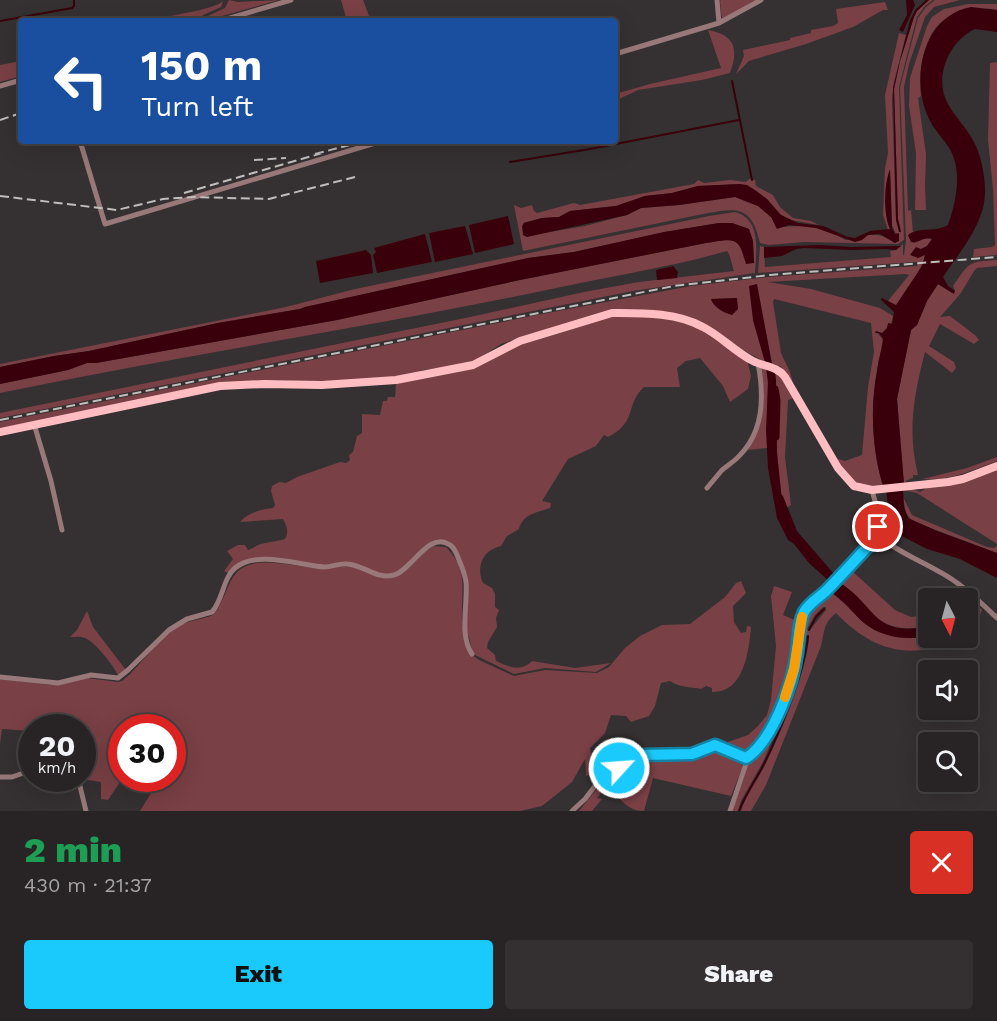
<!DOCTYPE html>
<meta charset="utf-8">
<style>
body{margin:0;font-family:"Work Sans",sans-serif;background:#343032;color:#f1f3f6;height:100vh;display:flex;flex-direction:column;font-size:22px;white-space:nowrap}
*{box-sizing:border-box;margin:0}
p{font-size:20px;color:#a5a4a7}
.icon{flex:none;width:33px;height:33px;fill:none;stroke:currentColor;stroke-width:2;stroke-linecap:round;stroke-linejoin:round}
.map{position:relative;height:811px;overflow:hidden}
.side{display:flex;flex-direction:column;background:#282425;flex:1}
.side>*{flex:none}
.top-card{position:absolute;left:18px;top:18px;width:600px;height:126px;border-radius:6px;box-shadow:0 6px 24px #0002,0 0 0 2px #444142;background:#1a4fa0;color:#fff;overflow:hidden}
.needle{width:39px;rotate:174deg}
.controls{position:absolute;left:918px;top:588px;display:grid;gap:12px}
.controls a{display:grid;place-items:center;width:60px;height:60px;border-radius:6px;background:#282425;box-shadow:0 6px 24px #0002,0 0 0 2px #444142;font-size:30px}
.speed{position:absolute;left:18px;top:714px;display:flex;gap:12px;font-size:30px;font-weight:700;text-align:center}
.speed>*{display:grid;place-content:center;width:78px;height:78px;border-radius:50%;background:#282425;box-shadow:0 6px 24px #0002,0 0 0 2px #444142;line-height:1}
.speed small{font-size:15px;font-weight:400}
.speed .limit{border:9px solid #d22;background:#fff;color:#111}
.pin{position:absolute;display:grid;place-items:center;width:51px;height:51px;color:#fff;margin:-26px;border:3px solid #fff;border-radius:50%;box-shadow:0 2px 6px #0007}
.me{position:absolute;width:66px;margin:-33px;rotate:64deg;stroke-linejoin:round;filter:drop-shadow(0 0 4px #0008)}
.turn{display:flex;align-items:center;gap:21px;height:126px;padding:0 24px;font-size:27px}
.turn .icon{width:78px;height:78px;stroke-width:2.5}
.turn b{display:block;font-size:42px;line-height:51px}
.round{display:grid;place-items:center;flex:none;width:63px;height:63px;border-radius:6px;background:#343032}
.summary{display:flex;align-items:center;justify-content:space-between;height:102px;padding:0 24px}
h1{font-size:36px;font-weight:800;line-height:45px;color:#1e9e55}
.cta{display:flex;gap:12px;margin-top:auto;padding:12px 24px}
.cta a{flex:1;height:69px;border-radius:6px;background:#1bcafc;color:#111;font-size:24px;font-weight:800;line-height:69px;text-align:center}
.cta a+a{background:#343032;color:#f1f3f6}
.map>svg:first-child{display:block}
.green{fill:#794045;fill-rule:evenodd}
.water{fill:#39000c}
.lines{fill:none;stroke-linecap:round;stroke-linejoin:round}
.stream{stroke:#39000c;stroke-width:2}
.canal{stroke:#39000c;stroke-width:7}
.street{stroke:#987879;stroke-width:5}
.primary{stroke:#ffbdc1;stroke-width:8}
.rail{stroke:#c1bdbd;stroke-width:2;stroke-dasharray:9 4.5;stroke-linecap:butt}
.route-casing{stroke:#1283a4;stroke-width:15}
.route{stroke:#1bcafc;stroke-width:10}
.slow{stroke:#f59e0b;stroke-width:10}
</style>
<div class="map">
<svg width="997" height="811" viewBox="0 0 997 811">
<rect width="100%" height="100%" fill="#353031"/>
<path class="green" d="M229 0 238 2 279 0 204 21 208 16 225 8Z
M341 0H363L371 21H347Z
M721 0H756L722 20 720 1Z
M929 0H933L925 6 917 17 899 87 904 240 898 244 804 242 769 245 760 243C752 208 740 207 708 213L523 251 514 205 521 208 532 205 534 211 537 213 574 203 580 205 694 184 698 180 704 183 730 180 746 182 749 179 755 180 756 186 773 195 780 207 793 218 811 221 819 225 790 220 778 213 767 199 740 184 698 186 672 193 645 196 616 206 570 211 559 217 542 218 523 223 538 234 585 226 627 215 641 208 679 205 735 197 758 206 771 217 775 222 776 228C792 226 812 224 829 231 835 234 840 237 846 240 868 236 875 229 895 243L899 241 892 225 890 171C887 189 883 211 890 229L888 230 883 215 885 168 888 153 885 95 899 33 906 35 894 82 892 99 896 220 901 231 898 219 894 89 900 61 914 17 917 11Z
M935 0H960L934 7 925 17 909 64 904 87 908 211 911 210 913 232 908 236 914 243 925 238 932 239 927 246 921 249 922 256 925 255C924 267 904 295 896 306L888 301 909 275 906 274 768 282 811 289 880 308 893 316C892 324 889 328 882 333L876 332 883 339C882 350 878 360 877 371 870 408 872 450 883 486 854 490 851 479 835 458L845 461 862 455 868 387 874 352 871 323 774 299 773 302 781 353 790 372 793 383 780 366 772 364 756 284 753 320 765 362 741 349 709 326 623 310 519 338 501 344 478 359 453 367 423 370 406 376 321 382 273 380 0 428V422L542 314 691 286 768 277 917 266 918 262H914L758 273 760 246 764 247 765 267 891 257 890 251 896 250 903 244V255H904L906 241 900 87 918 18 926 7ZM736 298 738 309 711 299H712Z
M223 1 221 7 203 15 199 21H148C167 15 212 11 223 1Z
M885 2 888 10H883L853 27 806 44 749 61 736 74 744 56 743 50 790 40V38L811 33V30L833 26 838 23 836 9Z
M968 4H997V10C985 7 977 10 965 13 958 15 949 17 943 21 924 33 918 75 921 96L918 98 926 154 925 186 926 210H915L916 153 909 106 910 78 927 26 932 17 944 9Z
M708 30C735 35 739 49 730 73L702 80 638 90 615 101V94L650 84 721 68Z
M21 61V76L0 82V65Z
M997 62V255L973 257 974 249 992 247 995 245 993 189 988 140 990 63Z
M735 212C762 219 756 252 755 273L633 291 0 418V413L470 317 584 292 639 282 734 271 729 254 727 251C675 266 623 274 571 285 382 325 190 354 0 393V384L68 370 87 363H96L337 320 520 280 706 243C725 240 741 233 744 259L754 263 753 241 749 229 732 223H719L665 232 574 252 528 258 305 307 300 309 218 323 89 351 54 356 0 367V364L286 307 355 289 709 216Z
M997 260V266L977 268 974 271 961 293 940 317 950 316 975 335 979 340 974 344 940 324 929 346 954 362 956 368 952 373 925 352C914 395 907 431 918 475H913V478L907 480 904 484 897 399 911 330 917 325 927 301 938 284 952 293 955 291 953 286C970 262 967 262 997 260Z
M607 316 662 317 695 325 747 359 751 376 748 389 730 402 723 386 700 358 686 361 677 368 680 387H644C625 404 638 422 608 437L604 435 596 446 568 459 542 501 551 503 550 508C536 513 523 514 519 529L507 536 501 546C482 550 476 567 483 583L492 588 495 594V607L499 610 496 618 497 627 488 642 487 648 495 655 496 661C509 667 521 672 532 661L575 668 611 663 596 672 545 668 514 674 473 654 467 630V584L454 548 436 542 409 565 388 576 361 567 328 566 255 559 230 574 224 571 233 559 227 551 238 545H245L248 550C252 549 254 547 258 545 262 543 279 541 285 539 289 532 287 526 283 519L240 522C248 513 261 509 273 508L275 505 271 491 272 486 279 482 286 483 297 477 340 462 346 463 350 460 349 455 353 452 357 436 362 433V414L380 415 383 401H387L388 397H395L396 383 415 380Z
M760 365 766 367 768 376 767 448 748 450C765 419 765 400 760 365Z
M775 371 780 374 794 398 788 400 785 457 791 505 783 510 777 453Z
M997 457V461C974 470 947 482 922 479L967 468Z
M997 469V544L917 493 903 490 909 488 920 492 930 486Z
M903 497 912 515 987 547 994 548 997 546V553L912 521 906 513Z
M434 546 446 547C469 570 461 590 462 619 463 630 465 641 468 652L479 660 514 676 545 670 597 673 609 667 625 648 640 636 662 625 690 624 725 597 736 583 741 581 746 593 733 606 734 622 741 633 746 632 747 626 751 627C749 651 744 693 712 692V688L706 686 701 689C691 687 678 687 670 681L661 683 655 706 649 716 631 722 626 716 611 715 605 733 590 748 593 762 590 775 586 776 585 759 572 782 542 806 520 811H140L156 785 150 779 172 778V728H122V779L108 800 101 799V782L81 779 82 728H32L31 731 2 729 0 744V679L51 685H59L87 678 118 682 122 681C142 665 155 641 177 627 188 620 201 620 213 615 225 602 226 583 238 571 259 553 298 569 323 568 331 568 339 565 346 566 362 567 375 580 390 578 409 576 418 554 434 546Z
M851 570 895 610 911 617 928 615V626C906 631 884 628 868 611 857 599 853 590 838 582Z
M774 586 792 592 783 615 797 621C796 635 796 649 792 663 787 686 768 748 743 756L722 744 748 735 758 726 767 715 771 700 776 646 771 596Z
M833 587 832 593C844 601 853 613 864 623 882 637 907 641 928 636V638H956C911 663 870 649 836 613 823 624 825 630 821 646L766 785 751 811H741C746 795 757 781 765 765 781 732 807 672 809 636H806L803 656 781 719 763 762 741 801 738 811H732L750 760 759 749 790 688 802 621 810 606ZM823 607H826V610L809 631 807 629 815 615Z
M968 594 982 610 977 623 968 631V606L970 604 968 598H962Z
M87 611 93 627 126 670 118 675C113 665 95 642 85 638 81 636 75 637 70 637L77 630Z
M715 750 727 753 743 766 731 796 653 778 644 811C622 811 622 792 603 791L597 798 602 799 592 811H579L604 780 644 758 693 759Z"/>
<path class="water" d="M906 0H913L915 5 903 32 899 30 907 15Z
M926 0H929L917 11 914 17 900 61 894 89 898 219 901 232H899L896 220 893 88 910 20 916 9Z
M971 7 997 10V32L975 29C949 41 933 78 948 104 955 117 967 128 974 142 981 155 984 172 985 187 987 222 961 250 943 277L948 286 955 291 954 294 938 284 927 301 917 325 911 330 897 399 904 484 883 486C872 450 870 408 877 371 878 360 882 350 883 339L879 333H875L876 331 882 333 887 328 888 323 892 324 894 312 881 300 882 298 896 305 922 266 925 255 918 258 910 255 916 247 921 249 927 246 932 239C924 236 918 244 911 242L908 235C920 226 935 233 948 225 955 205 960 182 955 162 951 144 936 134 929 119 910 80 922 16 971 7Z
M890 169 892 228 895 234 899 233V241L895 243 880 234 868 235 862 240 855 242 816 228 789 225 777 229 771 217 758 206 735 197 679 205 641 208 627 215 527 237 523 235 522 226 524 223 542 218 559 217 570 211 616 206 645 196 672 193 698 186 740 184 747 185 755 190 767 199 781 215 798 223 823 226 848 237 855 238 870 231 890 229C883 214 884 184 890 169Z
M508 216 514 244 475 253 469 225Z
M719 223H732L749 229 753 241 754 263 746 264C738 235 735 239 706 243L520 280 337 320 96 363H87L68 370 0 384V367L54 356 89 351 218 323 300 309 305 307 528 258 574 252 664 232Z
M465 226 473 254 435 262 429 233Z
M425 234 432 262 377 273 373 255 376 252 374 248Z
M820 245 851 247 901 246 896 250 886 249 852 250 804 248 796 249 782 256 764 258V247Z
M366 250 371 255 373 273 320 283 316 261Z
M673 266 678 272 677 278 657 280 656 270Z
M757 284 772 364 765 362 753 320 749 286Z
M737 298 738 309 732 315C724 313 713 307 711 299Z
M766 367 775 371 776 380 777 453 782 501 787 524 798 542 834 579 830 582 809 563 794 544 788 540 777 518 768 468 766 430 768 383Z
M903 488 904 507 908 518 937 531 997 553V578L960 559 927 549 894 532 891 528 886 490Z
M838 582C875 602 872 639 928 626V636C907 641 881 637 864 623 853 613 844 601 832 593L833 587Z"/>
<g class="lines">
<path class="stream" d="M0 21 72 8 74 6V0
M732 81 752 180
M510 162 590 149 739 120
M809 630 816 617 824 609
M739 811C745 795 755 781 763 766 779 734 805 671 808 636"/>
<path class="canal" d="M775 389 777 400 776 437
M780 498 794 533 833 578
M968 610 971 607"/>
<path class="street" d="M717 0 719 23
M220 21 291 0
M615 54 719 23 761 0
M0 86 21 80
M80 141 105 224 382 141
M34 424 51 481 62 530
M707 488C712 482 717 476 722 470 728 465 735 461 740 455 765 430 764 394 758 363
M877 535C896 551 917 559 938 571 961 583 978 600 997 618
M0 677 58 683 91 675 118 678 128 670 169 630 187 619 212 612C223 600 223 578 235 568 256 550 299 565 324 567 332 567 339 563 347 564 364 565 377 580 394 575 412 570 429 530 450 545 455 548 457 555 459 560 462 567 465 575 466 582 468 603 459 636 472 654
M0 777H12L32 770
M78 778 86 811
M572 811 585 799 601 778 639 757 650 755 692 754 715 745 746 758C773 741 793 683 797 652 799 640 798 627 802 616 807 605 815 600 824 593 833 585 873 544 877 535 883 522 875 503 872 490
M730 811 746 764V758"/>
<path class="primary" d="M0 432 220 386 264 384 322 385 396 380 473 365 520 341 612 313C641 313 677 312 703 327 721 336 735 352 753 361 765 367 777 366 785 377L838 468 854 486 872 490 948 482 963 479 997 466"/>
<path class="rail" d="M0 120 21 113
M315 154 365 141
M254 160 286 158
M184 193 322 153
M0 196 117 210 163 199 194 197 269 199 359 176
M0 420 674 286 770 275 997 257"/>
</g>
<g class="lines">
<defs>
<path id="route" d="M619 768 644 755 692 754 715 745 746 758C773 741 793 683 797 653 799 639 798 625 804 612 810 602 819 598 827 590 842 575 856 559 871 543L877 535 878 527"/>
</defs>
<use href="#route" class="route-casing"/>
<use href="#route" class="route"/>
<path class="slow" d="M785 697 794 669 802 617"/>
</g>
</svg>
<div class="controls">
<a><svg class="needle" viewBox="-14 -14 28 28"><path d="M0-13l5 13h-10z" fill="#e53935"/><path d="M0 13l5-13h-10z" fill="#a5a4a7"/></svg></a>
<a><svg class="icon" aria-label="sound" viewBox="0 0 24 24"><path d="M4 9h4l5-4v14l-5-4H4zM17 9q2 3 0 6"/></svg></a>
<a><svg class="icon" aria-label="search" viewBox="0 0 24 24"><circle cx="10" cy="10" r="6"/><path d="M15 15l6 6"/></svg></a>
</div>
<div class="speed"><div>20<small>km/h</small></div><div class="limit">30</div></div>
<div class="pin" style="left:878px;top:527px;background:#d93025"><svg class="icon" aria-label="arrive" viewBox="0 0 24 24"><path d="M6 21V4h12l-3 4 3 4H6"/></svg></div>
<svg class="me" style="left:619px;top:768px" viewBox="-20 -20 40 40"><circle r="17" fill="#1bcafc" stroke="#fff" stroke-width="3"/><path d="M0-11L8 9 0 5-8 9z" fill="#fff"/></svg>
<div class="top-card">
<div class="turn"><svg class="icon" aria-label="left" viewBox="0 0 24 24"><path d="M17 20v-9H6M10 6l-5 5 5 5"/></svg><div><b>150 m</b>Turn left</div></div>
</div>
</div>
<section class="side">
<div class="summary"><div><h1>2 min</h1><p>430 m · 21:37</p></div><a class="round" style="background:#d93025;color:#fff"><svg class="icon" aria-label="close" viewBox="0 0 24 24"><path d="M6 6l12 12M18 6L6 18"/></svg></a></div>
<div class="cta"><a>Exit</a><a>Share</a></div>
</section>
